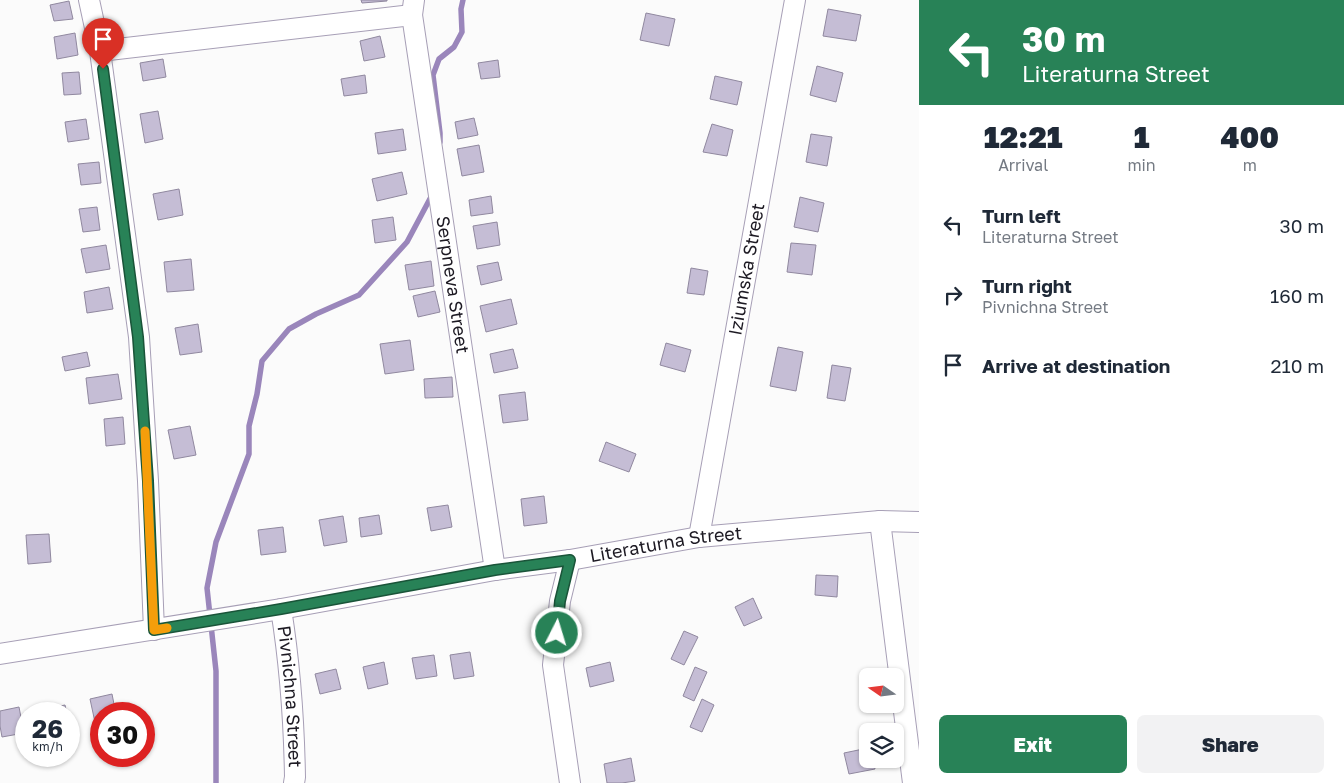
<!DOCTYPE html>
<style>
body{margin:0;font-family:"Golos Text",sans-serif;background:#f2f2f3;color:#1f2937;height:100vh;display:flex;flex-direction:column;font-size:19px;white-space:nowrap}
*{box-sizing:border-box;margin:0}
p{font-size:16px;color:#747a83}
.icon{flex:none;width:28px;height:28px;fill:none;stroke:currentColor;stroke-width:2;stroke-linecap:round;stroke-linejoin:round}
.map{position:relative;flex:1;overflow:hidden}
.sheet{display:flex;flex-direction:column;background:#fff;width:425px}
.sheet>*{flex:none}
.guide{background:#288257;color:#fff;overflow:hidden}
.needle{width:32px;rotate:284deg}
.fabs{position:absolute;left:859px;top:668px;display:grid;gap:10px}
.fabs a{display:grid;place-items:center;width:45px;height:45px;border-radius:8px;background:#fff;box-shadow:0 1px 4px #0004;font-size:25px}
.speed{position:absolute;left:15px;top:702px;display:flex;gap:10px;font-size:25px;font-weight:700;text-align:center}
.speed>*{display:grid;place-content:center;width:65px;height:65px;border-radius:50%;background:#fff;box-shadow:0 1px 4px #0004;line-height:1}
.speed small{font-size:12px;font-weight:400}
.speed .limit{border:8px solid #d22;background:#fff;color:#111}
.pin{position:absolute;display:grid;place-items:center;width:42px;height:42px;color:#fff;margin:-51px -21px;border-radius:50% 50% 50% 0;rotate:-45deg;box-shadow:0 0 5px #0007}
.pin .icon{rotate:45deg}
.me{position:absolute;width:55px;margin:-28px;rotate:5deg;stroke-linejoin:round;filter:drop-shadow(0 0 4px #0008)}
.turn{display:flex;align-items:center;gap:18px;height:105px;padding:0 20px;font-size:22px}
.turn .icon{width:65px;height:65px;stroke-width:2.5}
.turn b{display:block;font-size:35px;line-height:42px}
.eta{display:flex;justify-content:space-evenly;align-items:center;height:85px;text-align:center}
.eta b{font-size:30px;font-weight:800;line-height:35px}
.cta{display:flex;gap:10px;margin-top:auto;padding:10px 20px}
.cta a{flex:1;height:58px;border-radius:8px;background:#288257;color:#fff;font-size:20px;font-weight:800;line-height:58px;text-align:center}
.cta a+a{background:#f2f2f3;color:#1f2937}
ul{padding:0;list-style:none}
li{display:flex;align-items:center;gap:15px;height:70px;padding:0 20px}
li div{flex:1}
li b{display:block;font-size:19px}
li em{font-style:normal}
main{display:flex;flex:1;min-height:0}
.map>svg:first-child{display:block}
.lines{fill:none;stroke-linecap:round;stroke-linejoin:round}
.stream{stroke:#9a86bb;stroke-width:5.5}
.building{fill:#c5bdd5;stroke:#90889f}
.minor-casing{stroke:#a79fb6;stroke-width:22}
.minor{stroke:#fff;stroke-width:20}
.route-casing{stroke:#1a5439;stroke-width:12}
.route{stroke:#288257;stroke-width:9}
.slow{stroke:#f59e0b;stroke-width:9}
.labels{text-anchor:middle;stroke-width:4;stroke-linejoin:round;paint-order:stroke}
.street-label{font-size:18px;fill:#1d1a23;stroke:#fbfbfb}
</style>
<main>
<div class="map">
<svg width="919" height="783" viewBox="0 0 919 783">
<rect width="100%" height="100%" fill="#fbfbfb"/>
<g class="lines">
<path class="stream" d="M440 142V133L433 75 439 59 454 47 462 32 461 9 463 0
M216 783V671L207 588 216 542 249 454V426L257 394 262 361 289 329 316 314 359 295 407 242 432 195"/>
</g>
<path class="building" d="M361 0H387V1L362 3Z
M69 1 73 19 54 21 50 5Z
M828 9 861 15 856 41 823 36Z
M646 13 675 19 669 46 640 40Z
M75 33 78 55 57 59 54 37Z
M380 36 385 57 364 61 360 41Z
M163 59 166 77 143 81 140 63Z
M498 60 500 77 481 79 478 63Z
M817 66 843 73 836 102 810 95Z
M79 72 81 94 64 95 62 73Z
M365 75 367 93 344 96 341 79Z
M715 76 742 82 737 105 710 99Z
M158 111 163 139 145 143 140 114Z
M474 118 478 135 458 139 455 122Z
M86 119 89 139 68 142 65 122Z
M712 124 733 130 727 156 703 152Z
M403 129 406 150 378 154 375 133Z
M811 134 832 137 827 166 806 162Z
M479 145 484 172 462 176 457 149Z
M99 162 101 183 81 185 78 164Z
M402 172 407 194 377 201 372 179Z
M179 189 183 215 158 220 153 194Z
M491 196 493 213 471 216 469 200Z
M800 197 824 203 818 232 794 227Z
M97 207 100 230 83 232 79 209Z
M393 217 396 240 375 243 372 220Z
M497 222 500 245 477 249 473 226Z
M791 243 816 245 812 275 787 272Z
M106 245 110 269 86 273 81 249Z
M191 259 194 290 167 292 164 262Z
M431 261 434 286 409 290 405 265Z
M498 262 502 280 481 285 477 266Z
M691 268 708 271 704 295 687 293Z
M109 287 113 309 87 313 84 292Z
M435 291 440 312 418 317 413 296Z
M511 299 517 324 486 332 480 306Z
M198 324 202 352 180 355 175 328Z
M410 340 414 370 385 374 380 344Z
M666 343 691 350 685 372 660 365Z
M778 347 803 352 796 391 770 386Z
M513 349 518 368 494 373 490 354Z
M87 352 90 366 65 371 62 357Z
M832 365 851 368 845 401 827 398Z
M118 374 122 399 89 404 86 378Z
M452 377 453 397 425 398 424 379Z
M525 392 528 420 503 423 499 395Z
M123 417 125 444 106 446 104 419Z
M190 426 196 455 174 459 168 430Z
M606 442 636 454 629 472 599 461Z
M544 496 547 523 524 526 521 499Z
M448 505 452 527 431 531 427 508Z
M379 515 382 534 361 537 359 518Z
M343 516 347 542 324 546 319 520Z
M283 527 286 552 261 555 258 530Z
M49 534 51 562 28 564 26 535Z
M816 575 838 576 837 597 815 595Z
M753 598 762 618 744 626 735 607Z
M684 631 698 637 684 665 671 659Z
M470 652 474 676 454 679 450 655Z
M434 655 437 676 416 679 412 658Z
M384 662 388 684 368 689 363 667Z
M610 662 614 681 590 687 586 668Z
M695 667 707 672 694 701 683 696Z
M336 669 341 689 320 694 315 674Z
M112 694 116 714H101V726L96 727 90 699Z
M702 699 714 705 702 732 690 727Z
M65 705 67 714H46L45 709Z
M19 707 24 733 2 737 0 726V711Z
M868 748V759H873L875 769 849 774 844 753Z
M631 758 635 781 622 783H607L604 764Z"/>
<g class="lines">
<defs>
<g id="minor">
<path d="M89 0 100 51 139 337 148 481 154 630"/>
<path id="s1" d="M414 0 412 15 495 570"/>
<path d="M100 51 412 15"/>
<path d="M880 521 913 783"/>
<path id="s2" d="M699 537 795 0"/>
<path d="M570 560 560 601 553 665 570 783"/>
<path id="s3" d="M281 609C290 665 294 720 295 777L294 783"/>
<path id="s4" d="M0 654 281 609 495 570 570 560 699 537 880 521 919 522"/>
</g>
</defs>
<use href="#minor" class="minor-casing"/>
<use href="#minor" class="minor"/>
</g>
<g class="lines">
<defs>
<path id="route" d="M103 69 138 337 148 481 154 630 281 609 495 570 570 560 560 601 557 633"/>
</defs>
<use href="#route" class="route-casing"/>
<use href="#route" class="route"/>
<path class="slow" d="M145 431 154 630 167 628"/>
</g>
<g class="labels">
<g class="street-label">
<text dy="6" stroke="none"><textPath href="#s2" startOffset="272">Iziumska Street</textPath></text>
<text dy="6" stroke="none"><textPath href="#s1" startOffset="288">Serpneva Street</textPath></text>
<text dy="6" stroke="none"><textPath href="#s4" startOffset="675">Literaturna Street</textPath></text>
<text dy="6" stroke="none"><textPath href="#s3" startOffset="88">Pivnichna Street</textPath></text>
</g>
</g>
</svg>
<div class="fabs">
<a><svg class="needle" viewBox="-14 -14 28 28"><path d="M0-13l5 13h-10z" fill="#e53935"/><path d="M0 13l5-13h-10z" fill="#747a83"/></svg></a>
<a><svg class="icon" aria-label="layers" viewBox="0 0 24 24"><path d="M12 4l9 5-9 5-9-5zM3 14l9 5 9-5"/></svg></a>
</div>
<div class="speed"><div>26<small>km/h</small></div><div class="limit">30</div></div>
<div class="pin" style="left:103px;top:69px;background:#d93025"><svg class="icon" aria-label="arrive" viewBox="0 0 24 24"><path d="M6 21V4h12l-3 4 3 4H6"/></svg></div>
<svg class="me" style="left:557px;top:633px" viewBox="-20 -20 40 40"><circle r="17" fill="#288257" stroke="#fff" stroke-width="3"/><path d="M0-11L8 9 0 5-8 9z" fill="#fff"/></svg>
</div>
<section class="sheet">
<div class="guide">
<div class="turn"><svg class="icon" aria-label="left" viewBox="0 0 24 24"><path d="M17 20v-9H6M10 6l-5 5 5 5"/></svg><div><b>30 m</b>Literaturna Street</div></div>
</div>
<div class="eta">
<div><b>12:21</b><p>Arrival</p></div>
<div><b>1</b><p>min</p></div>
<div><b>400</b><p>m</p></div>
</div>
<ul>
<li><svg class="icon" aria-label="left" viewBox="0 0 24 24"><path d="M17 20v-9H6M10 6l-5 5 5 5"/></svg><div><b>Turn left</b><p>Literaturna Street</p></div><em>30 m</em></li>
<li><svg class="icon" aria-label="right" viewBox="0 0 24 24"><path d="M7 20v-9h11M14 6l5 5-5 5"/></svg><div><b>Turn right</b><p>Pivnichna Street</p></div><em>160 m</em></li>
<li><svg class="icon" aria-label="arrive" viewBox="0 0 24 24"><path d="M6 21V4h12l-3 4 3 4H6"/></svg><div><b>Arrive at destination</b></div><em>210 m</em></li>
</ul>
<div class="cta"><a>Exit</a><a>Share</a></div>
</section>
</main>
